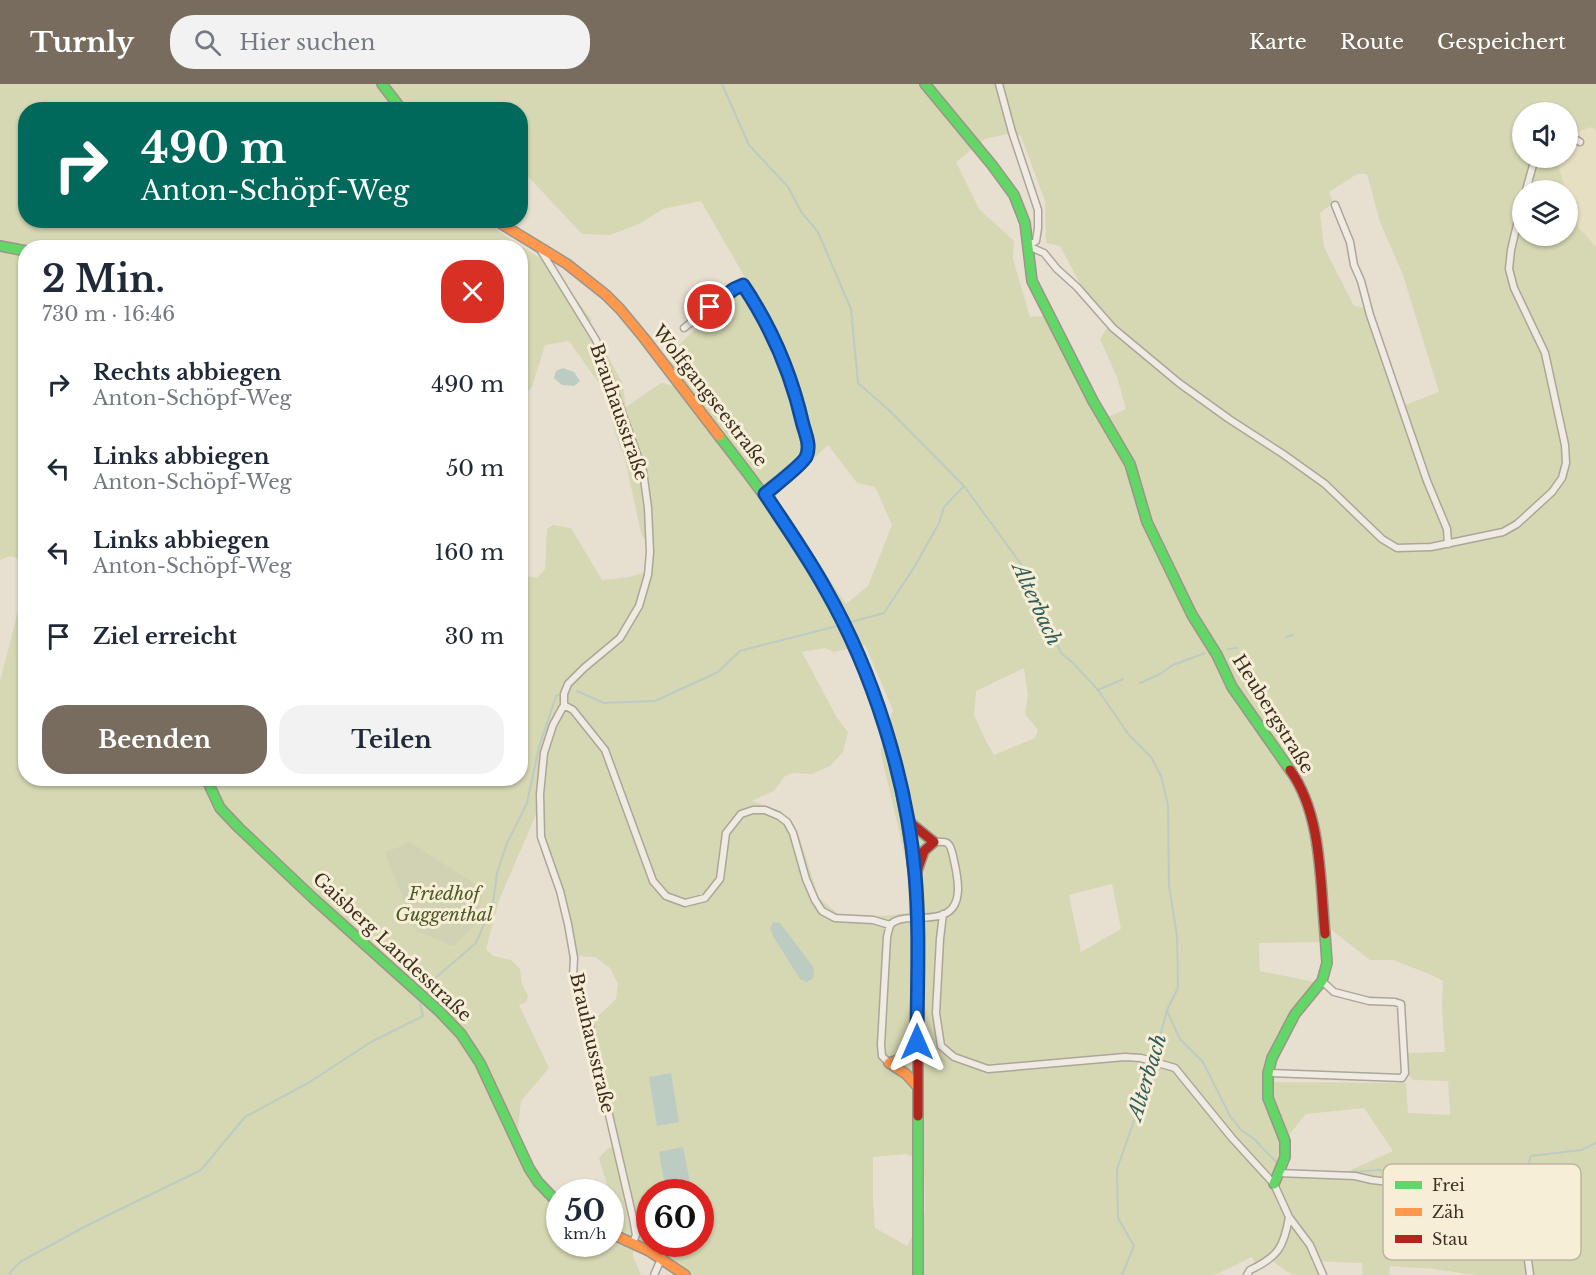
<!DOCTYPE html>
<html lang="de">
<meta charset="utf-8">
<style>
body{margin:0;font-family:"Libre Baskerville",serif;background:#f2f2f3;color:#1f2937;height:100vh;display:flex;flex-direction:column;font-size:22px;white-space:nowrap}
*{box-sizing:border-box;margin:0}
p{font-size:20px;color:#747a83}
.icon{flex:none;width:33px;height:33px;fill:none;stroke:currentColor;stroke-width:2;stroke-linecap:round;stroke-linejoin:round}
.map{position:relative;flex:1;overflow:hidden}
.details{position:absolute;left:18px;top:156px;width:510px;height:546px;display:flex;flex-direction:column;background:#fff;border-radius:24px;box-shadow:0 2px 4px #0004}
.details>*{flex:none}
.hud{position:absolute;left:18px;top:18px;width:510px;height:126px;border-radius:24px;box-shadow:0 2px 4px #0004;background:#00695c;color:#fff;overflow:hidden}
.controls{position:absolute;left:1512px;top:18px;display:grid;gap:12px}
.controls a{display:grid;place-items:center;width:66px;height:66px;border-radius:50%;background:#fff;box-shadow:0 2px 4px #0004;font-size:30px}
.speed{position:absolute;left:546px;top:1095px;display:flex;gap:12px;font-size:30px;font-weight:700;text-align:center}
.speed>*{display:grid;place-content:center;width:78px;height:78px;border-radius:50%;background:#fff;box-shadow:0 2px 4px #0004;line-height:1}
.speed small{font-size:15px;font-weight:400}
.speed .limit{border:9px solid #d22;background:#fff;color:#111}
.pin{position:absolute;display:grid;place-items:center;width:51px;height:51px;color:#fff;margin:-26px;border:3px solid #fff;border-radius:50%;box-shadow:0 2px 6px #0007}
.me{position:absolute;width:66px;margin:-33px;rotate:0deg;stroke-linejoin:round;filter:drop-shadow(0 0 4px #0008)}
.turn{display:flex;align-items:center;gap:21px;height:126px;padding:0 24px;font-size:27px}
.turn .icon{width:78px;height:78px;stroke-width:2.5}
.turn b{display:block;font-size:42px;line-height:51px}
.round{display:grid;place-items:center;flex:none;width:63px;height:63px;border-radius:24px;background:#f2f2f3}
.overview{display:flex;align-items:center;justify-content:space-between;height:102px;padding:0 24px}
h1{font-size:36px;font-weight:700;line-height:45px}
.cta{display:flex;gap:12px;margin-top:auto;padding:12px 24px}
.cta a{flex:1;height:69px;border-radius:24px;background:#786c5e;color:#fff;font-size:24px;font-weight:700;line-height:69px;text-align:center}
.cta a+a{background:#f2f2f3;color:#1f2937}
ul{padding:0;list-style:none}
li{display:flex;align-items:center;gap:18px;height:84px;padding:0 24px}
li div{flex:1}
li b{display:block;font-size:22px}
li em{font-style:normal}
header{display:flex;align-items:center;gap:36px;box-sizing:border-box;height:84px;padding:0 30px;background:#786c5e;color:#fff}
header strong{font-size:28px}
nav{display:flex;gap:33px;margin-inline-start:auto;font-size:21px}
.search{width:420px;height:54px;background:#f2f2f3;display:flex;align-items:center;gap:15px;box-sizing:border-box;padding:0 21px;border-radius:24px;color:#747a83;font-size:22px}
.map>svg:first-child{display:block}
.farmland{fill:#e6dfc2}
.green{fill:#d6d7b3;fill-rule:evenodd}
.cemetery{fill:#d1d1b3}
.water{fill:#bcccc2}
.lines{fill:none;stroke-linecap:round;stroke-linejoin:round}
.stream{stroke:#bcccc2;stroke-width:2}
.street-casing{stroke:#ada599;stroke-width:9}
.fast-casing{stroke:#9c958a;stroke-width:12}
.slow-casing{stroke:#9c958a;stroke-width:12}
.jam-casing{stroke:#9c958a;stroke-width:12}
.street{stroke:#efebe3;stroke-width:6}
.fast{stroke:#63d668;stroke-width:9}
.slow{stroke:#ff974d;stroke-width:9}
.jam{stroke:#b3261e;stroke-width:9}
.jam-bridge-casing{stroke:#928b80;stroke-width:14;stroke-linecap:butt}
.jam-bridge{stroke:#b3261e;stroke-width:10}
.route-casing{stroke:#114b97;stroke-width:15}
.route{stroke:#1a73e8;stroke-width:10}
.labels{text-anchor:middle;stroke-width:6;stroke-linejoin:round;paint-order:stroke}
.street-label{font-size:18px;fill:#3d2e20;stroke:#f7eed8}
.park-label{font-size:18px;font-style:italic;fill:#4d5a26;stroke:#f7eed8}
.water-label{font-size:20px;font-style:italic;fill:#2f5d5a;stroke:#f7eed8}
.key{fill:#f7eed8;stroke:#bfb4a1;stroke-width:1.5}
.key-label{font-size:16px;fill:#3d2e20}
</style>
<header>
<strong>Turnly</strong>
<div class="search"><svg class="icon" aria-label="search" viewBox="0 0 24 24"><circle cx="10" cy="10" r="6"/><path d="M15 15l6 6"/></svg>Hier suchen</div>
<nav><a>Karte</a><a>Route</a><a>Gespeichert</a></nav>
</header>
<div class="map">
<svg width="1596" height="1191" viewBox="0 0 1596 1191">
<rect width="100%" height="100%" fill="#e7e0d1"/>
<path class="farmland" d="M1590 43 1596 46V163L1578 143 1559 84 1561 74H1568V52Z"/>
<path class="green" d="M0 0H1596V46L1590 43 1568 52V28H1522V74H1561L1559 84 1566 106H1522V152H1568V110L1578 143 1596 163V1191H1474L1434 1185 1390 1182 1389 1191H1363L1362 1179 1311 1177 1319 1191H1294L1286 1187 1267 1173 1255 1179 1252 1173 1215 1191H676L668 1184 634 1163 633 1172 641 1191H0V597L24 504H25L26 694H520L521 491 537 494 545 485 547 445 553 441 571 444 602 496 629 493 647 488 648 462 641 449 625 375 617 355 603 305 569 257 545 261 532 303 521 315 520 164H26L25 476 10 472 0 476ZM26 26H520L521 85 582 150 610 151 639 140 663 125 701 117 747 197 669 270 674 302 661 299 626 323 622 298 589 239 592 236 550 181 482 136H26ZM1011 49 1021 52 1045 117 1046 159 1060 162 1078 196 1109 241 1100 255 1117 293 1126 325 1101 336 1045 232 1030 233 1013 175 1014 157 979 125 956 78 985 55ZM1357 90H1367L1380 138 1403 191 1439 308 1400 323 1366 224 1354 222 1324 163 1320 129 1333 119 1329 108ZM828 361 857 399 875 403 892 441 868 502 846 520 774 413ZM865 561 893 626 882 655 881 670 907 781 909 829 883 832 838 830 819 814 799 752 781 727 752 717 775 706 784 693 792 689 812 690 830 682 843 668 848 648 837 634 802 568 825 564 834 568ZM1024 584 1028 611 1025 630 1038 646 1035 654 994 671 986 657 974 631 976 607ZM538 726 570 840 577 872 595 873 610 884 618 900 616 915 592 938 618 1063 608 1064 599 1074 615 1129 611 1130 610 1160H560L559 1125 536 1105 516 1063 521 1017 549 984 519 921 526 918 528 912 522 900 520 885 511 876 493 872 486 865 499 816ZM1112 800 1121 845 1081 868 1069 811ZM1329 844 1370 876H1393L1429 890 1443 897 1442 923 1445 968 1405 969 1407 989 1413 996 1448 997 1450 1031 1408 1029 1406 999 1263 998C1258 968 1297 921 1315 898L1260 887 1259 859 1324 858ZM1364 1024 1393 1067 1351 1086 1339 1094 1283 1093 1279 1059 1289 1051 1306 1030ZM906 1070 924 1077 925 1128 907 1162 875 1144 873 1117V1073ZM650 1108H700V1160H650Z"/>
<path class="cemetery" d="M410 758 479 803 482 813 477 838 454 862 416 847 385 769Z"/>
<path class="water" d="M563 284 574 288 580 297 574 302 562 301 554 294 556 287Z
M773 838 780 839 814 884 813 894 807 898 800 895 773 852 770 844Z
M671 989 679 1038 657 1042 649 993Z
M683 1063 692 1108H666L659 1068Z"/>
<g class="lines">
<path class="stream" d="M722 0 749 61 788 103 802 129 818 148 851 225 858 299 890 327 964 402 1021 480 1061 569 1072 578 1098 606 1129 651 1151 673 1161 692 1168 721 1169 802 1177 852 1178 904 1167 926 1149 994 1117 1085 1118 1134 1134 1162 1122 1191
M851 538 884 529 915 482 939 439 944 423 964 402
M1286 553 1293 551
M1228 565 1237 564
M1140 599 1160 590 1173 581 1205 569
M1098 606 1123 595
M577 607 604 619 655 617 718 588 740 567 837 542
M427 901 476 859 493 819 497 789 507 759 527 719 539 663 556 612 558 611
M1167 927 1180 955 1203 978 1230 1032 1241 1046 1253 1054 1278 1080
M1529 1078 1531 1072 1581 1066 1596 1059
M1339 1089 1380 1086 1437 1096 1481 1112 1498 1109 1514 1085 1523 1080
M8 1191 20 1178 84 1143 201 1086 245 1033 308 999 371 958 423 932 420 920"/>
<defs>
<path id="street" d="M999 0 1012 48 1038 126V144L1036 157 1028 162
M1568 51 1580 58
M1526 106 1535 74
M1335 121 1350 158 1354 181 1361 197 1370 231 1427 397 1447 445 1448 460
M1028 162 1044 169 1057 185 1077 203 1113 244 1179 299 1229 335 1283 370 1325 400 1382 455 1397 464 1431 463 1503 448 1517 440 1552 408 1562 394 1566 379 1565 361 1545 269 1514 204 1509 185 1511 166 1522 119
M540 165 596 256 643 387 648 424 650 468 648 491 639 522 620 554 584 584 568 600 564 610V621
M684 244 734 205 743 202C772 244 792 292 804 341 806 351 811 363 806 373 802 381 773 403 765 410
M943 830 940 855 936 929 941 962 954 973 988 985 1125 973 1141 974 1175 984 1232 1054 1274 1100 1289 1133 1310 1161 1323 1191
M889 979 882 972 881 961 887 853C888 849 889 843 891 840 896 835 907 834 914 834 923 834 933 834 942 831 966 823 957 790 953 772 950 758 948 757 934 758
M1268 989 1402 994 1405 989 1401 920 1395 918 1369 917 1334 908 1322 897
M1278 1089 1355 1092 1372 1096 1416 1101 1519 1149 1526 1161 1530 1191
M633 1158 636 1151 633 1134 603 1005 588 933 573 893 574 874 568 840 560 807 541 753 540 710 544 669 553 641 564 621 573 626 605 666 653 797 666 812 685 819 705 814 720 795 726 749 741 730 753 726H765L779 732 787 738 793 749 806 795 815 816 822 827 835 834 873 836 890 841
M654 1191 662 1173
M1247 1191 1250 1186C1278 1173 1284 1163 1289 1133"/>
<path id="fast" d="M382 0 402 26
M925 0 992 81 1014 111 1025 139 1032 197 1093 317 1130 380 1147 438 1192 531 1217 571 1232 603 1290 686
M0 162 26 167
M719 352C757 401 795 451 826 505 883 605 909 713 917 827
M206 694 220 724 239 744 314 815 439 927 461 950 480 979 529 1084 538 1098 560 1121
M918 1032V1191
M1274 1100 1285 1073V1057L1268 1014V989L1272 974 1295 930 1322 897 1327 879 1325 850"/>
<path id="slow" d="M495 136 567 180 606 211 620 225 644 254 719 352
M889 979 906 990 918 1003
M889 979 901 975 917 958
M610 1149 649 1167 685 1191"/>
<path id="jam" d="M1290 686C1322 730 1320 797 1325 850
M908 737 934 758 924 767 917 787
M918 846V1032"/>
</defs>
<use href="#street" class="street-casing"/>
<use href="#fast" class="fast-casing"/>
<use href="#slow" class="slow-casing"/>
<use href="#jam" class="jam-casing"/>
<use href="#street" class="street"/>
<use href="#fast" class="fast"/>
<use href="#slow" class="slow"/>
<use href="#jam" class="jam"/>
<defs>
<path id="jam-bridge" d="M917 827 918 846"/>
</defs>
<use href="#jam-bridge" class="jam-bridge-casing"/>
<use href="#jam-bridge" class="jam-bridge"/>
</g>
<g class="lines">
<defs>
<path id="route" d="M710 223 734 205 743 201C772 244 792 292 803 341 806 351 811 363 806 373 802 381 773 403 765 410 786 442 808 473 826 506 873 588 907 696 915 790 920 846 917 902 917 958"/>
</defs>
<use href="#route" class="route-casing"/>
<use href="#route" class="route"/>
</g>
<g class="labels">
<g class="street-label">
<text transform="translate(710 312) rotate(52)" y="6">Wolfgangseestraße</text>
<text transform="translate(619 328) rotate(71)" y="6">Brauhausstraße</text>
<text transform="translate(1273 630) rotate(58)" y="6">Heubergstraße</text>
<text transform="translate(392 863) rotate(43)" y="6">Gaisberg Landesstraße</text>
<text transform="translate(592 959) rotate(77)" y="6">Brauhausstraße</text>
</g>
<g class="park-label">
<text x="444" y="816">Friedhof<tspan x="444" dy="21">Guggenthal</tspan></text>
</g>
<g class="water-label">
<text transform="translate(1037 520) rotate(65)" y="7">Alterbach</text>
<text transform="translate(1147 993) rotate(-73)" y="7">Alterbach</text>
</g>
</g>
<rect x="1383" y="1080" width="198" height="96" rx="9" class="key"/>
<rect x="1395" y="1097" width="27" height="8" fill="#63d668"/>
<rect x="1395" y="1124" width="27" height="8" fill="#ff974d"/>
<rect x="1395" y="1151" width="27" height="8" fill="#b3261e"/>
<g class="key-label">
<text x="1432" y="1107">Frei</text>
<text x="1432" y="1134">Zäh</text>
<text x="1432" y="1161">Stau</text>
</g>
</svg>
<div class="controls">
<a><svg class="icon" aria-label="sound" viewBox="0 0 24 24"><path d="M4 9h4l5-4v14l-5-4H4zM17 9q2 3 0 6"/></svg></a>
<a><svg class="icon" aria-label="layers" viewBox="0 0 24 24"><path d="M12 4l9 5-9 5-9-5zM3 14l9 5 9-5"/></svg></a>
</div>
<div class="speed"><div>50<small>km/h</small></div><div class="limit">60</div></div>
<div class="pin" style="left:710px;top:223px;background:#d93025"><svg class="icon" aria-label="arrive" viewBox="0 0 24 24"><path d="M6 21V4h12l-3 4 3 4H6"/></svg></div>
<svg class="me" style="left:917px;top:958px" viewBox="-20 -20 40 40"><path d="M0-17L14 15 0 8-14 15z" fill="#1a73e8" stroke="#fff" stroke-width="4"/></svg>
<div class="hud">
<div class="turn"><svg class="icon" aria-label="right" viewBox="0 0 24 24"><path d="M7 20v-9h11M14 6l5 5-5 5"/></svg><div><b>490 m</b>Anton-Schöpf-Weg</div></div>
</div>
<section class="details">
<div class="overview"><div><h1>2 Min.</h1><p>730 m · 16:46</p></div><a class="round" style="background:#d93025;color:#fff"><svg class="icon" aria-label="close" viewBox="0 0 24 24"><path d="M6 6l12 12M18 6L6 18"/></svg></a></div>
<ul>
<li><svg class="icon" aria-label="right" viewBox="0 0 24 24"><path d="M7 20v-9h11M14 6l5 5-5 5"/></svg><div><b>Rechts abbiegen</b><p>Anton-Schöpf-Weg</p></div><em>490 m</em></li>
<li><svg class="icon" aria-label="left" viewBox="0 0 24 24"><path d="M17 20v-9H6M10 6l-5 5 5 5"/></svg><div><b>Links abbiegen</b><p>Anton-Schöpf-Weg</p></div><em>50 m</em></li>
<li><svg class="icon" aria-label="left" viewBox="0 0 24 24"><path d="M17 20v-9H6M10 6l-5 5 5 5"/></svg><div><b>Links abbiegen</b><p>Anton-Schöpf-Weg</p></div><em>160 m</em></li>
<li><svg class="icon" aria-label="arrive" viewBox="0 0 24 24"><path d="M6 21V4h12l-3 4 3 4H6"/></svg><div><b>Ziel erreicht</b></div><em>30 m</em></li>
</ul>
<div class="cta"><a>Beenden</a><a>Teilen</a></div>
</section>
</div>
